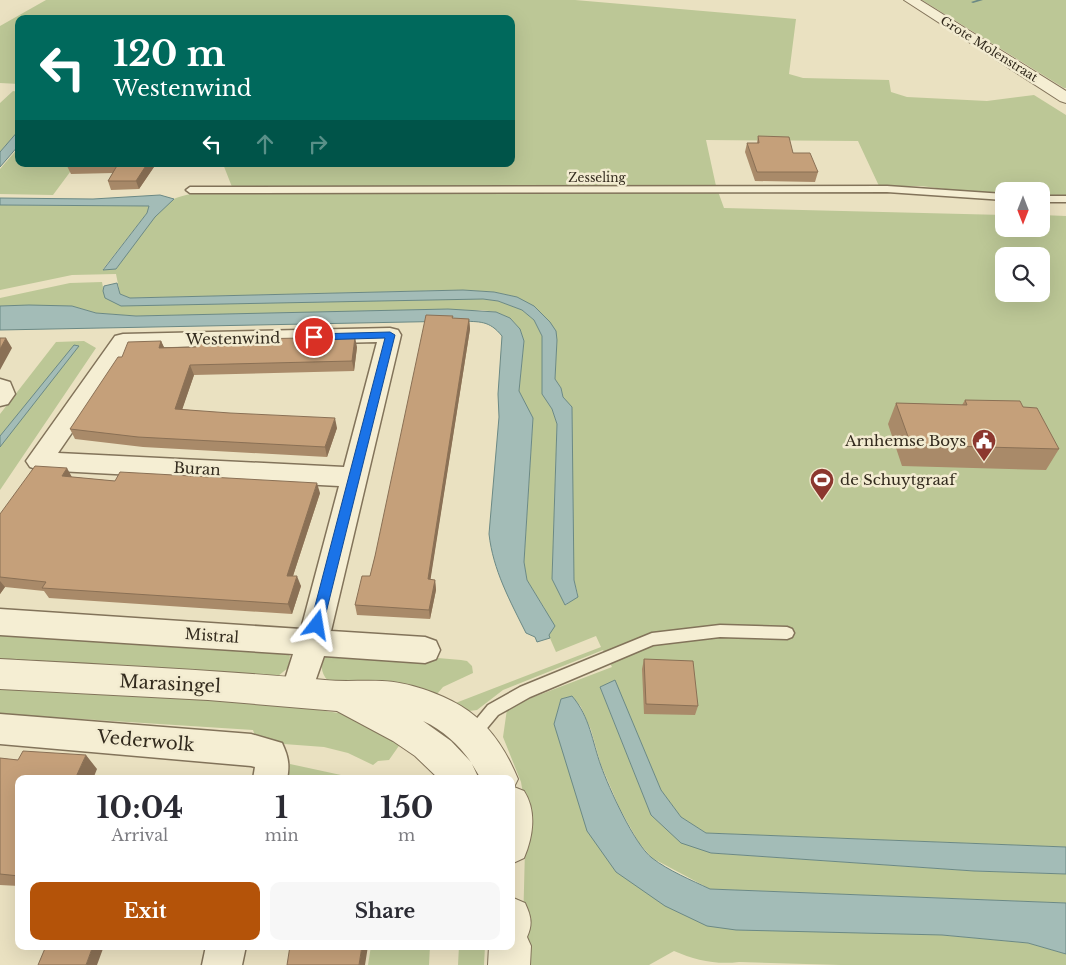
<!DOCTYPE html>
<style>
body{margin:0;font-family:"Libre Baskerville",serif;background:#f7f7f7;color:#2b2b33;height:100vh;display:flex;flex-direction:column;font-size:19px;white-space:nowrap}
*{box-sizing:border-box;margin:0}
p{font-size:16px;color:#7c7c81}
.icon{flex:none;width:28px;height:28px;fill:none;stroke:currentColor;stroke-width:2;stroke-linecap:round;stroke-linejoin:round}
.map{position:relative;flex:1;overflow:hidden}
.panel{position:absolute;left:15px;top:775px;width:500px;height:175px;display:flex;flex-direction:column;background:#fff;border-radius:10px;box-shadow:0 5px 20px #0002}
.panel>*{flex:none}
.top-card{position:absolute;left:15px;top:15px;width:500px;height:152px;border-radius:10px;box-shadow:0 5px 20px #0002;background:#00695c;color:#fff;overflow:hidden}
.needle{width:32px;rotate:180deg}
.buttons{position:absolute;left:995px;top:182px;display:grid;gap:10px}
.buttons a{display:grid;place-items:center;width:55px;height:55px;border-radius:10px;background:#fff;box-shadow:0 5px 20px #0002;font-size:25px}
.pin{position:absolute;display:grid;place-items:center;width:42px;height:42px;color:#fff;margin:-21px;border:2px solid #fff;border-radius:50%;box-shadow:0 1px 5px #0007}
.me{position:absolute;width:55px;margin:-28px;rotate:14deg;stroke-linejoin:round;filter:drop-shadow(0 0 4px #0008)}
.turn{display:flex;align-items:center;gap:18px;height:105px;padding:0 15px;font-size:22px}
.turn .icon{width:65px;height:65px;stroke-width:2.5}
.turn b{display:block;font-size:35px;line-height:42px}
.lanes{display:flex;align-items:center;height:48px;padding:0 15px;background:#0003;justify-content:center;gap:25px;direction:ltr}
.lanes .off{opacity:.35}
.eta{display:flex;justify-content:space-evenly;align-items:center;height:85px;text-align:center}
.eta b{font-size:30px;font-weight:800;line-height:35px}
.action{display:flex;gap:10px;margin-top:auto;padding:10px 15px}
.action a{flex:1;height:58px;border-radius:10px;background:#b45309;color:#fff;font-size:20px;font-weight:800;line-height:58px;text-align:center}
.action a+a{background:#f7f7f7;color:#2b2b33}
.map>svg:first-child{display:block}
.green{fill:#bcc796;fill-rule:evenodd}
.water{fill:#a3bcb7;stroke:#6b8985}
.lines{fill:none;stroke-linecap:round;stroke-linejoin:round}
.stream{fill:#6b8985;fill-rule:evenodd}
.service-casing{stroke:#82735a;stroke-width:3}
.minor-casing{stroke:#82735a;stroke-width:3}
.tertiary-casing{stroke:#82735a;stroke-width:2}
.service{fill:#f5eed3;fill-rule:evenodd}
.minor{fill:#f5eed3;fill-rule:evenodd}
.tertiary{fill:#f5eed3;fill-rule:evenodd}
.wall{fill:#a98a69}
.shaded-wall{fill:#8a7055}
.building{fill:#c5a07a;stroke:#8a7055}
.route{fill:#1a73e8;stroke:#114b97}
.labels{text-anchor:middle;stroke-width:5;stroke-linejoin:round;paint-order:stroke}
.far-street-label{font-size:12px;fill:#322a1d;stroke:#f2ebd0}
.street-label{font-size:15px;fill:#322a1d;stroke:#f2ebd0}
.poi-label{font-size:15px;fill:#322a1d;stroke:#f2ebd0;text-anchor:end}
.near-street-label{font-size:18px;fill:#322a1d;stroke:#f2ebd0}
</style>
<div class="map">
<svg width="1066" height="965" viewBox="0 0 1066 965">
<rect width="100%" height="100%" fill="#eae1c1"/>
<path class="green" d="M46 0H575L796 19 789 74 803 78 889 80 891 92 907 97 987 101 1034 95 1066 115V195L1041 196V191H1004V195H993L921 186H879L858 141 706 140 716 186 724 208 1004 215V229H1041V215L1066 216V847L706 833 681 817 661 790 615 681 600 687 651 815 711 853 974 871 1066 874V903L710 889 652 858 639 843 620 809 601 765 591 730 581 707 572 696 561 699 554 724 616 872 942 935 1028 943 1066 954V965H841L739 962C716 965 695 960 674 951L649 965H522L526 811 521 782 503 737 507 709 531 698 612 667 603 650 503 690 477 710 469 711 453 704 601 647 596 636 556 652 549 636 545 609 527 580 524 562 533 419 519 391 524 341 520 329 510 318 496 312 482 310 136 316 96 313 72 306H0V298L70 283 102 282 105 298 483 299 498 301 522 310 534 320 542 336V394L552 409 557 424 552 579 566 605 578 595 574 580 563 397 561 388 555 379 557 340 517 297 494 292 463 290 130 298 120 294 116 274 72 275 0 290V205L149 206 147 213 103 269H116C129 252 158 205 176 198 195 191 215 192 234 192L223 164H511V19H19V84L0 83V26ZM1004 256H1041V294H1004Z
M922 0H1066V88H1064Z
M13 91 19 92V130L0 152V103Z
M19 147V164H76L53 195 0 194V169Z
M84 341 96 348 0 490V414L56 342Z
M0 630 288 649 290 657 288 668 278 676 267 680 0 661Z
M327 655 426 657 461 660 467 661 472 666 473 673 443 687 432 700 328 681C320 672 320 664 327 655Z
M5 686 293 706 345 714 403 740 389 760 378 761 373 765 348 753 324 747 257 742 253 730 3 714 0 716V687Z
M290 764 341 775 347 779H287Z
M371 946H430L429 965H368Z
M459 946H485L484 965H458Z"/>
<path class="water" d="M19 130V145L0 167V152Z
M160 195 174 199 155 217 116 269 103 270 147 213 149 206 0 205V198L93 199Z
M117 283 120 294 130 298 463 290 494 292 517 297 534 306 550 322 556 331 557 340 555 379 561 388 563 397 572 407 574 580 578 597 565 605 552 579 557 424 552 409 542 394V336L534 320 522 310 498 301 483 299 121 306 105 298 103 291 104 286Z
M29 305 72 306 96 313 136 316 448 309 496 312 510 318 520 329 524 341 519 391 533 418 524 562 527 580 555 626 549 635 550 638 537 642 535 637 526 633C510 601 493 570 489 534L499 417 498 394 502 336C489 320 480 322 460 321L0 330V306Z
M74 345 79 346 0 447V436Z
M615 680 661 790 681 817 706 833 1066 847V874L974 871 711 853 681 843 651 815 600 687Z
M572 696C590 717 592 741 601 766 609 788 634 844 652 858 669 871 691 880 710 889L1066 903V954L1028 943 942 935 736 930 707 926 665 906 616 872 587 831 554 724 561 699Z"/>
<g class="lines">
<path class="stream" d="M977 0H983L973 3 971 2Z"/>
<defs>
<path id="service" d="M887 186 1004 194V200L887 192 190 193 186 190 190 187Z
M1041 196H1066V202H1041Z
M720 625 787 627 792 629 794 633 792 637 787 639 720 637 653 645 530 697 498 715 478 739 472 741 466 739 464 734 488 705 520 687 652 633Z"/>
<path id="minor" d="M390 328 398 330 401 335 331 631 425 637 436 641 440 650 436 659 425 663 324 656 308 702 297 706 286 702 281 692 293 654 0 635V609L301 629 339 486 39 470 30 467 26 461 115 336 123 334ZM377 342 344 467 58 453 130 348Z
M0 379 10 382 15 394 8 404 0 406Z
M0 714 251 734 282 743C288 756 290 764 287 779H253L255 767 251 766 0 744Z
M206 946H246L242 965H202Z"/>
<path id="tertiary" d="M904 0H920L1066 91V103L1060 101Z
M0 659C108 665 217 670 325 680 344 682 363 680 382 681 408 682 439 693 461 706 488 722 506 750 518 779L514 787 524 791C537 811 533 837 524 858L511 864V779H481L472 764 479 779H439L415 756 393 741 337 711 208 700 0 689ZM423 721C443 730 458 744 471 762L451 741Z
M511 897 525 903C531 916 533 924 527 937L531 946 530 965H488L489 946H511Z"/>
</defs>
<use href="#service" class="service-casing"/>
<use href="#minor" class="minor-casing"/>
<use href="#tertiary" class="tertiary-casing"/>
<use href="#service" class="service"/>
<use href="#minor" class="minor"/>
<use href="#tertiary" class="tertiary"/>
</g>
<path class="wall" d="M758 136 793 153 818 172 815 182 755 181 745 152 747 143H757Z
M69 164H156L139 189 111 190 108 181 113 173 71 174 67 166Z
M453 316V318L469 319 470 329 430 580H435L436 590 430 619 357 615 355 605 370 576 375 556Z
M161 341 164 348 357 347 354 371 194 375 182 409 337 428 327 457 143 447 75 439 70 429 122 357Z
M965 400 1023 407 1059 449 1046 470 902 466 888 424 896 403 962 405Z
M72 477 115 481 320 493 293 576 301 586 292 614 49 598 44 591 5 587 0 594V514Z
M644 659 698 706 695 715 644 714 642 669Z
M0 758 97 769 19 779V886L0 885Z"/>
<path class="shaded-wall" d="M147 164H156L139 189 136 181Z
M469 319 470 329 429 589 428 579Z
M355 337 357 347 354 371 352 361Z
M6 338 12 348 0 370V349Z
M161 341 166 351 159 348Z
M190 365 194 375 179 419 175 409Z
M335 418 337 428 327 457 325 447Z
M67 468 73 479 62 476Z
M317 483 320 493 290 585 287 576Z
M297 576 301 586 292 614 288 604Z
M435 580 436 590 430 619 429 610Z
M0 581 5 587 0 594Z
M86 755 97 769 93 779H75Z
M93 946H104L97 965H86Z
M362 946H368L365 965H359Z"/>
<path class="building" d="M758 136 789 137 793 153H810L818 172H757L747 143H759Z
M69 164H147L136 181H108L118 164 67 166Z
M426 315 453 316 452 318 469 319 428 579 435 580 429 610 355 605 362 576H370L375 556Z
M355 337 352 361 190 365 175 409 230 413 335 418 325 447 138 437 70 429 118 357H122L128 342 161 341 159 348 196 347 198 340Z
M0 338H6L0 349Z
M965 400 1020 401 1023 407 1037 408 1059 449 911 445 896 403 967 405Z
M35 466 67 468 62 476 115 481 120 472 317 483 287 576H297L288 604 42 588 46 582 0 577V514Z
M644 659 693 661 698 706 646 704Z
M23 751 86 755 75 779H19V876L0 874V758L18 760Z
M46 946H93L86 965H38Z
M290 946H362L359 965H287Z"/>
<path class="route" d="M390 332 395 335 323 625 322 629 317 631 312 629 310 625 385 338 314 340 309 337 314 334Z"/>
<defs>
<symbol id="civic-pin" viewBox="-11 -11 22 30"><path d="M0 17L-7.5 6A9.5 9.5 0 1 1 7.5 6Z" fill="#8c372f" stroke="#f2ebd0"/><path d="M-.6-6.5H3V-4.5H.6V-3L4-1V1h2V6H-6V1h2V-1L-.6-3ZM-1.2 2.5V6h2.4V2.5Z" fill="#fff"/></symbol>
<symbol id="stadium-pin" viewBox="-11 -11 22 30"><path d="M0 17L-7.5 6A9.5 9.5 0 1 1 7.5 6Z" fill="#8c372f" stroke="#f2ebd0"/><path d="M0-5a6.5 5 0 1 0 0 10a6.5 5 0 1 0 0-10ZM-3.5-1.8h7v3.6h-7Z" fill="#fff"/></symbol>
</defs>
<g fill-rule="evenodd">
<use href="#civic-pin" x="970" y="427" width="28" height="38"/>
<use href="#stadium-pin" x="808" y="466" width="28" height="38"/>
</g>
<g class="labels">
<g class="far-street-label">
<text transform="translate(989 49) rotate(32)" y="4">Grote Molenstraat</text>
<text x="597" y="182">Zesseling</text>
</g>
<g class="street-label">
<text transform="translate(233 339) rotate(-1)" y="5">Westenwind</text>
<text transform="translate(197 469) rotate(3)" y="5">Buran</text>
<text transform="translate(212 636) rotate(4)" y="5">Mistral</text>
</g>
<g class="poi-label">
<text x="966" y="446">Arnhemse Boys</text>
<text x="840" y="485" text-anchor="start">de Schuytgraaf</text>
</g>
<g class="near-street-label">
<text transform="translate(170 684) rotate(3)" y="6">Marasingel</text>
<text transform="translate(146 741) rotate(5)" y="6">Vederwolk</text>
</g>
</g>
</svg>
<div class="buttons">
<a><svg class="needle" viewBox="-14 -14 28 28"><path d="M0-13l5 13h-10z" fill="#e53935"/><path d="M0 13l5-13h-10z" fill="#7c7c81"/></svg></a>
<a><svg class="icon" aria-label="search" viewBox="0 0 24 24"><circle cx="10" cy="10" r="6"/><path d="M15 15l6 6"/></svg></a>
</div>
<div class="pin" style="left:314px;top:337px;background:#d93025"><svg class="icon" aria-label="arrive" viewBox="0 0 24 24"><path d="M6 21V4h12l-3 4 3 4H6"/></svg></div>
<svg class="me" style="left:317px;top:625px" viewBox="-20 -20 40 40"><path d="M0-17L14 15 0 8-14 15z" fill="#1a73e8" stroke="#fff" stroke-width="4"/></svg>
<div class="top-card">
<div class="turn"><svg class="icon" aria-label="left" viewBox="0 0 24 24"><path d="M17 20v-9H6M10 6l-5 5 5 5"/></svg><div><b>120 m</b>Westenwind</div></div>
<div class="lanes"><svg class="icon" aria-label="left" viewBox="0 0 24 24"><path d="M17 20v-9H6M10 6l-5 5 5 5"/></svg><svg class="icon off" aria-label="ahead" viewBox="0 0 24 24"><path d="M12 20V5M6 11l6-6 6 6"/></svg><svg class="icon off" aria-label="right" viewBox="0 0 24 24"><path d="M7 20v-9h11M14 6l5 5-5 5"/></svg></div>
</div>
<section class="panel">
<div class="eta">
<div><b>10:04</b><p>Arrival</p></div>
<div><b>1</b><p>min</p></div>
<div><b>150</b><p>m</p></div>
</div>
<div class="action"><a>Exit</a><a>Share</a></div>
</section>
</div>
